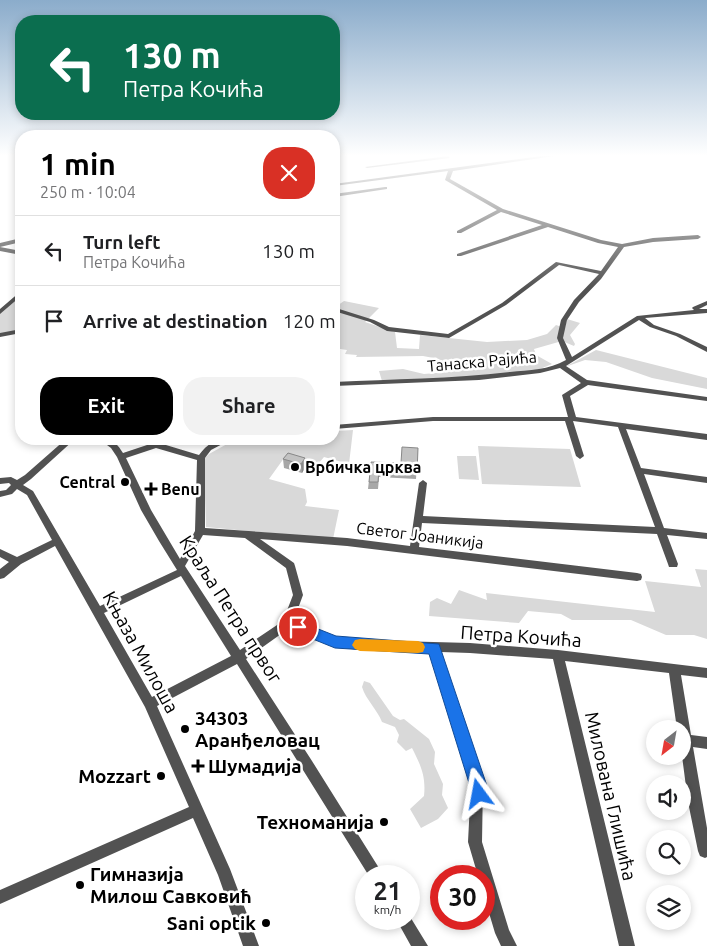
<!DOCTYPE html>
<meta charset="utf-8">
<style>
body{margin:0;font-family:Ubuntu,sans-serif;background:#f2f2f2;color:#202124;height:100vh;display:flex;flex-direction:column;font-size:19px;white-space:nowrap}
*{box-sizing:border-box;margin:0}
p{font-size:16px;color:#757577}
.icon{flex:none;width:28px;height:28px;fill:none;stroke:currentColor;stroke-width:2;stroke-linecap:round;stroke-linejoin:round}
.map{position:relative;flex:1;overflow:hidden}
.details{position:absolute;left:15px;top:130px;width:325px;height:315px;display:flex;flex-direction:column;background:#fff;border-radius:20px;box-shadow:0 2px 8px #0003}
.details>*{flex:none}
.banner{position:absolute;left:15px;top:15px;width:325px;height:105px;border-radius:20px;box-shadow:0 2px 8px #0003;background:#0b6e4f;color:#fff;overflow:hidden}
.needle{width:32px;rotate:211deg}
.tools{position:absolute;left:646px;top:720px;display:grid;gap:10px}
.tools a{display:grid;place-items:center;width:45px;height:45px;border-radius:50%;background:#fff;box-shadow:0 2px 8px #0003;font-size:25px}
.speed{position:absolute;left:355px;top:865px;display:flex;gap:10px;font-size:25px;font-weight:700;text-align:center}
.speed>*{display:grid;place-content:center;width:65px;height:65px;border-radius:50%;background:#fff;box-shadow:0 2px 8px #0003;line-height:1}
.speed small{font-size:12px;font-weight:400}
.speed .limit{border:8px solid #d22;background:#fff;color:#111}
.pin{position:absolute;display:grid;place-items:center;width:42px;height:42px;color:#fff;margin:-21px;border:2px solid #fff;border-radius:50%;box-shadow:0 1px 5px #0007}
.me{position:absolute;width:55px;margin:-28px;rotate:347deg;stroke-linejoin:round;filter:drop-shadow(0 0 4px #0008)}
.turn{display:flex;align-items:center;gap:18px;height:105px;padding:0 25px;font-size:22px}
.turn .icon{width:65px;height:65px;stroke-width:2.5}
.turn b{display:block;font-size:35px;line-height:42px}
.round{display:grid;place-items:center;flex:none;width:52px;height:52px;border-radius:20px;background:#f2f2f2}
.summary{display:flex;align-items:center;justify-content:space-between;height:85px;padding:0 25px}
h1{font-size:30px;font-weight:700;line-height:38px;color:#000}
.primary-button{display:flex;gap:10px;margin-top:auto;padding:10px 25px}
.primary-button a{flex:1;height:58px;border-radius:20px;background:#000;color:#fff;font-size:20px;font-weight:700;line-height:58px;text-align:center}
.primary-button a+a{background:#f2f2f2;color:#202124}
ul{padding:0;list-style:none}
li{display:flex;align-items:center;gap:15px;height:70px;padding:0 25px;border-top:1px solid #e0e0e0}
li div{flex:1}
li b{display:block;font-size:19px}
li em{font-style:normal}
.map>svg:first-child{display:block}
.green{fill:#d9d9d9}
.lines{fill:none;stroke-linecap:round;stroke-linejoin:round}
.minor{fill:#525252;fill-rule:evenodd}
.wall{fill:#a7a7a7}
.shaded-wall{fill:#888}
.building{fill:#c2c2c2;stroke:#888}
.route{fill:#1a73e8;stroke:#114b97}
.slow{fill:#f59e0b}
.poi-dot{fill:#000;stroke:#fff;stroke-width:2}
.labels{text-anchor:middle;stroke-width:5;stroke-linejoin:round;paint-order:stroke}
.street-label{font-size:16px;fill:#000;stroke:#fff}
.poi-label{font-size:16px;font-weight:bold;fill:#000;stroke:#fff;text-anchor:start}
.near-street-label{font-size:19px;fill:#000;stroke:#fff}
.near-poi-label{font-size:19px;font-weight:bold;fill:#000;stroke:#fff;text-anchor:start}
</style>
<div class="map">
<svg width="707" height="946" viewBox="0 0 707 946">
<rect width="100%" height="100%" fill="#fff"/>
<path class="green" d="M21 295V329L0 334V313Z
M344 301 379 308 365 322 395 332 397 348 419 349 420 335 487 342 527 340 547 334 556 325 565 328 567 319 580 323 570 335 575 344 574 346 562 341 534 349 536 355 552 364C510 384 429 379 382 381L379 371 403 369 424 374 448 372 439 359 423 356 356 357 357 355 345 354 347 350 334 348V308Z
M596 350 707 378V389L652 378 606 362 585 360 565 367Z
M353 430 349 464 324 457 319 463 287 454 269 479 305 489 307 502 305 506 339 510 333 539 206 527 204 468 205 458 209 454 236 439H334V431Z
M478 446 570 449 581 487 482 484Z
M457 456H476L479 480 459 479Z
M695 569 707 570V639L694 635H666L631 620H572L561 614 528 611 519 623 429 616 430 602 437 598 451 604 459 590 487 600 486 593 655 612 645 581 701 587Z
M364 681 370 683 393 716 400 720 404 719 429 739 435 752 434 764 443 784 442 795 448 808 438 819 421 828 410 809 424 796C426 776 421 766 412 748L406 751 397 742 399 735 395 727 382 722C377 709 366 700 362 687Z"/>
<g class="lines">
<path class="minor" d="M337 155H344L334 159V157Z
M548 155H561L453 171 450 179 503 209 601 240 622 244 653 238 698 235 701 237 698 239 653 242 624 247 601 279 579 302 567 320 563 338 572 357 637 316 694 310 692 308 693 307 707 301V305L699 309H707V313L645 318 654 325 680 334 707 347V352L676 336 650 327 639 320 566 366 587 380 707 397V401L588 385 570 396 576 417 707 434V440L626 429 641 468 707 477V483L644 474 664 528 707 533V539L667 535 678 564 677 567H669L668 564 657 534 422 523 419 547 637 573 641 574 642 577 641 580 637 581 347 546 260 539 294 563 295 566 303 595 293 622 335 637 360 640 470 643 558 650 707 668V678L681 675 691 735 707 737V749L693 747 707 828V857L705 858 700 856 698 851 688 802 682 756V729H677L669 673 565 661 635 946H619L553 659 470 653 441 652 483 783 482 842 509 930 517 946H501L495 933 484 896V876H478L468 842 471 783 430 652 360 650 335 647 288 629 246 659 312 761 384 876H369L237 664 157 706 230 869 259 946H243L218 875 193 818 0 904V890L189 807 145 707 55 546 21 564 4 578 0 579V569L9 562 0 557V549L17 557 52 540 27 495 17 489 12 494 0 497V491L6 490 11 485 9 483 0 484V478L11 477 17 480 25 475 66 439H75L31 479 23 485 33 491 100 606 177 570 159 541 141 510 117 457 111 448 99 439C113 439 116 442 123 453L156 442 199 455C207 444 216 439 229 439L228 441 211 450 205 458V528L347 538 410 546 419 483 423 480 427 483 423 516 655 527 618 427 573 421 584 456 580 459 576 456 565 421H433L334 429V425L433 417H568L562 395 581 383 560 368 540 373 479 380 334 386V382C393 379 452 379 510 372 529 370 549 370 566 360L557 338 561 320 574 300 599 274 559 265 506 305 449 338 387 331 370 322 334 311V307L336 308 374 320 389 327 448 334 502 303 556 262 601 271 618 247 598 243 548 227 461 256H457V254L542 225 501 212 461 233H457V231L497 210 445 180 448 171 334 186V184ZM156 448 197 460 195 531 180 559 151 510 126 458ZM203 535 245 538 286 568 293 595 283 621 240 650 185 566ZM181 576 231 656 152 697 104 613Z
M448 156 450 158 367 168 365 167Z
M385 187H387V189L334 197V194Z
M21 238V242L0 247V243Z
M0 247 21 251V255L0 251Z
M21 291V296L0 314V309Z
M21 329V333L0 337V333Z
M409 915 428 946H411L396 919H409Z"/>
</g>
<path class="wall" d="M418 448 416 479 379 477 378 489H368L371 462 401 463Z
M288 453 306 466 302 473 284 468 283 459Z"/>
<path class="shaded-wall" d="M305 458 306 466 302 473 301 464Z"/>
<path class="building" d="M402 447 418 448 417 473 379 470 378 482H369L371 462 401 463Z
M288 453 305 458 301 464 283 459Z"/>
<linearGradient id="sky" x2="0" y2="1"><stop stop-color="#8baccb"/><stop offset="0.54" stop-color="#fff"/><stop offset="1" stop-color="#fff" stop-opacity="0"/></linearGradient>
<rect width="707" height="288" fill="url(#sky)"/>
<path class="route" d="M298 621 336 636 439 644 486 783 487 794 485 800 479 802 473 800 469 783 429 654 335 648 293 631 290 627 293 623Z"/>
<path class="slow" d="M360 639 418 641 423 643 425 647 423 652 418 653 360 651 355 649 352 645 355 640Z"/>
<g class="poi-dot">
<circle cx="295" cy="467" r="5"/>
<circle cx="125" cy="482" r="5"/>
<path d="M148.5 481.5h5v5h5v5h-5v5h-5v-5h-5v-5h5z"/>
<circle cx="185" cy="729" r="5"/>
<path d="M195.5 758.5h5v5h5v5h-5v5h-5v-5h-5v-5h5z"/>
<circle cx="161" cy="776" r="5"/>
<circle cx="384" cy="822" r="5"/>
<circle cx="80" cy="885" r="5"/>
<circle cx="266" cy="923" r="5"/>
</g>
<g class="labels">
<g class="street-label">
<text transform="translate(482 361) rotate(-5)" y="6">Танаска Рајића</text>
<text transform="translate(420 535) rotate(7)" y="6">Светог Јоаникија</text>
</g>
<g class="poi-label">
<text x="305" y="473">Врбичка црква</text>
<text x="115" y="488" text-anchor="end">Central</text>
<text x="161" y="495">Benu</text>
</g>
<g class="near-street-label">
<text transform="translate(231 609) rotate(57)" y="7">Краља Петра првог</text>
<text transform="translate(521 636) rotate(4)" y="7">Петра Кочића</text>
<text transform="translate(141 652) rotate(61)" y="7">Књаза Милоша</text>
<text transform="translate(611 796) rotate(77)" y="7">Милована Глишића</text>
</g>
<g class="near-poi-label">
<text x="195" y="725">34303<tspan x="195" dy="22">Аранђеловац</tspan></text>
<text x="208" y="773">Шумадија</text>
<text x="151" y="783" text-anchor="end">Mozzart</text>
<text x="374" y="829" text-anchor="end">Техноманија</text>
<text x="90" y="881">Гимназија<tspan x="90" dy="22">Милош Савковић</tspan></text>
<text x="256" y="930" text-anchor="end">Sani optik</text>
</g>
</g>
</svg>
<div class="tools">
<a><svg class="needle" viewBox="-14 -14 28 28"><path d="M0-13l5 13h-10z" fill="#e53935"/><path d="M0 13l5-13h-10z" fill="#757577"/></svg></a>
<a><svg class="icon" aria-label="sound" viewBox="0 0 24 24"><path d="M4 9h4l5-4v14l-5-4H4zM17 9q2 3 0 6"/></svg></a>
<a><svg class="icon" aria-label="search" viewBox="0 0 24 24"><circle cx="10" cy="10" r="6"/><path d="M15 15l6 6"/></svg></a>
<a><svg class="icon" aria-label="layers" viewBox="0 0 24 24"><path d="M12 4l9 5-9 5-9-5zM3 14l9 5 9-5"/></svg></a>
</div>
<div class="speed"><div>21<small>km/h</small></div><div class="limit">30</div></div>
<div class="pin" style="left:298px;top:627px;background:#d93025"><svg class="icon" aria-label="arrive" viewBox="0 0 24 24"><path d="M6 21V4h12l-3 4 3 4H6"/></svg></div>
<svg class="me" style="left:479px;top:794px" viewBox="-20 -20 40 40"><path d="M0-17L14 15 0 8-14 15z" fill="#1a73e8" stroke="#fff" stroke-width="4"/></svg>
<div class="banner">
<div class="turn"><svg class="icon" aria-label="left" viewBox="0 0 24 24"><path d="M17 20v-9H6M10 6l-5 5 5 5"/></svg><div><b>130 m</b>Петра Кочића</div></div>
</div>
<section class="details">
<div class="summary"><div><h1>1 min</h1><p>250 m · 10:04</p></div><a class="round" style="background:#d93025;color:#fff"><svg class="icon" aria-label="close" viewBox="0 0 24 24"><path d="M6 6l12 12M18 6L6 18"/></svg></a></div>
<ul>
<li><svg class="icon" aria-label="left" viewBox="0 0 24 24"><path d="M17 20v-9H6M10 6l-5 5 5 5"/></svg><div><b>Turn left</b><p>Петра Кочића</p></div><em>130 m</em></li>
<li><svg class="icon" aria-label="arrive" viewBox="0 0 24 24"><path d="M6 21V4h12l-3 4 3 4H6"/></svg><div><b>Arrive at destination</b></div><em>120 m</em></li>
</ul>
<div class="primary-button"><a>Exit</a><a>Share</a></div>
</section>
</div>
